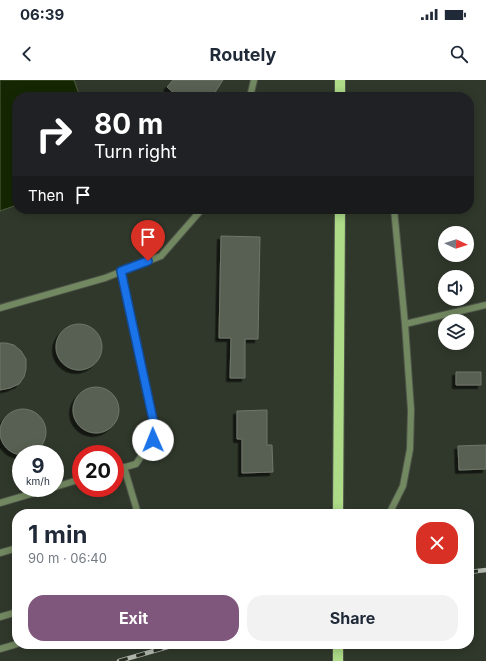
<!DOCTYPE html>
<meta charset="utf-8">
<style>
body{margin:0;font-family:Inter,sans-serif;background:#f2f2f3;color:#1f2937;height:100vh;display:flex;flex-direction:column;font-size:15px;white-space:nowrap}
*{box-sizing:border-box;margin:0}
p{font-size:13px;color:#747a83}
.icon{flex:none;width:22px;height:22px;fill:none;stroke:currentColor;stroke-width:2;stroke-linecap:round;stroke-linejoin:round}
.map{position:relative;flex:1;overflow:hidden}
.sheet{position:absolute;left:12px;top:429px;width:462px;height:140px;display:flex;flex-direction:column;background:#fff;border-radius:16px;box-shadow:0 2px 10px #0003}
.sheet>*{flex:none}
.top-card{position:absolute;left:12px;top:12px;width:462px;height:122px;border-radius:16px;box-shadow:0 2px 10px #0003;background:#202124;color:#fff;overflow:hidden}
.needle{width:26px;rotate:93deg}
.buttons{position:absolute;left:438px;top:146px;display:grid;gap:8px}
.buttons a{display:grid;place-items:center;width:36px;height:36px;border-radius:50%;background:#fff;box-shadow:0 2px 10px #0003;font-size:20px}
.speed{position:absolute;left:12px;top:365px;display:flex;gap:8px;font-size:20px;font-weight:700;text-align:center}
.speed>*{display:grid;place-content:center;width:52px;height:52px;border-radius:50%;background:#fff;box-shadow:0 2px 10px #0003;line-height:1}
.speed small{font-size:10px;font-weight:400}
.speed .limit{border:6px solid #d22;background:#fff;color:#111}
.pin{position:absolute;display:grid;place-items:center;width:34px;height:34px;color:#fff;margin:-41px -17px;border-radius:50% 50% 50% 0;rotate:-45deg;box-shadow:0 0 4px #0007}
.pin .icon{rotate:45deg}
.me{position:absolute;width:44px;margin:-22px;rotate:359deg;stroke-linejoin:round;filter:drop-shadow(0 0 3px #0008)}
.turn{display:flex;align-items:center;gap:14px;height:84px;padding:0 16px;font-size:18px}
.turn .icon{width:52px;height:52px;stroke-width:2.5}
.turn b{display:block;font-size:28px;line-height:34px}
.then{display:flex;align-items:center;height:38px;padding:0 16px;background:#0003;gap:8px;font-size:15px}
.round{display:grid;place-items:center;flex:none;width:42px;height:42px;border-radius:16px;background:#f2f2f3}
.summary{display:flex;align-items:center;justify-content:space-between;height:68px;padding:0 16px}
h1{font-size:24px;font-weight:700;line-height:30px}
.action{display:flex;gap:8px;margin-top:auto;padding:8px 16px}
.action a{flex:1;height:46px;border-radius:16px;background:#7f577c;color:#fff;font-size:16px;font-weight:700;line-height:46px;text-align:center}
.action a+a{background:#f2f2f3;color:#1f2937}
.status{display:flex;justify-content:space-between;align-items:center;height:28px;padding:0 20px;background:#fff;direction:ltr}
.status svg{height:11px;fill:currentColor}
header{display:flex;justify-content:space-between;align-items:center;height:52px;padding:0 16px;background:#fff;font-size:18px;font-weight:700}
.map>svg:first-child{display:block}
.water{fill:#152702;stroke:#505e42}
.building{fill:#586052;stroke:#6e7768;filter:url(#shadow)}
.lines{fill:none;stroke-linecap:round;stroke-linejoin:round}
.service-casing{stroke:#4f564a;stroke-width:8}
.primary-casing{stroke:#4f564a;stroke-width:12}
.service{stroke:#728860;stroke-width:6}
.primary{stroke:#addb88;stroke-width:10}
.rail-casing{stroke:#b3b8af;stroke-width:4.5}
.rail{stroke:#272e21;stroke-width:3;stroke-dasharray:9;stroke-linecap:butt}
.route-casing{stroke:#114b97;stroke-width:10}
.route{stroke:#1a73e8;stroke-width:7}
</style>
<div class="status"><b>06:39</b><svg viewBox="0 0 49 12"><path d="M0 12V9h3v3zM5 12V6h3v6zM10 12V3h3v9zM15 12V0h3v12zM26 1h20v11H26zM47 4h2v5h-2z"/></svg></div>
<header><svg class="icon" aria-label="back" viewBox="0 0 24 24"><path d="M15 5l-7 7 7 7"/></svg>Routely<svg class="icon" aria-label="search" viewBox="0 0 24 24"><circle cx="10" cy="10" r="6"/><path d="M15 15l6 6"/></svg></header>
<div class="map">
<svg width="486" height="581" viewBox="0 0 486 581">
<defs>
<filter id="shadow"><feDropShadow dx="-3.5" dy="3.5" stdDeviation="0" flood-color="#0009"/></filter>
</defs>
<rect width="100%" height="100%" fill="#30382b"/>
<path class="water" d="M0 0H74L80 17H17V125L0 131Z"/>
<path class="building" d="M173 0H223L212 17H178L167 7Z
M221 156 260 157 258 259H245V298H230L231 258H219Z
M56 267a23 23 0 1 1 46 0a23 23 0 1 1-46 0Z
M0 263H6L14 265 21 271 26 279V289L24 297 19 304 10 308 0 310Z
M456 292H481V305H456Z
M73 330a23 23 0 1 1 46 0a23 23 0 1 1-46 0Z
M0 352a23 23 0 1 1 46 0a23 23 0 1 1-46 0Z
M267 330V365H272L273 392 242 393V359H237V331Z
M486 365V389L459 390 458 366Z"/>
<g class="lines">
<defs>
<path id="service" d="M250 17 254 0
M0 228 105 198 161 176 202 129
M405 244 486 225
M124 387 138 434
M115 390 136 384 153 359 155 349 121 191
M55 407 81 399
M0 423 51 408
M389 434 403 406 410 369 411 330 405 244 394 129
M0 473 17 468
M0 537 17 532
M0 569 17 564"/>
<path id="primary" d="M340 0V17
M338 434 340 129
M338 564V581"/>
</defs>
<use href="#service" class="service-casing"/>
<use href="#primary" class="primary-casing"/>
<use href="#service" class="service"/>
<use href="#primary" class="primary"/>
<defs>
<path id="rail" d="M469 492 486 490
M119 581 178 564"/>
</defs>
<use href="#rail" class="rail-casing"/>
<use href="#rail" class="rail"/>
</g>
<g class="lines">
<defs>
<path id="route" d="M148 181 121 191 155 349 153 360"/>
</defs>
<use href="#route" class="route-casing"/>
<use href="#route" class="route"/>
</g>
</svg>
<div class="buttons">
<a><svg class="needle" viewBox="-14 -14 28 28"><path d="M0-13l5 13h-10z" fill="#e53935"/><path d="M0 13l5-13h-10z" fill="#747a83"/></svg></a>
<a><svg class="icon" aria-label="sound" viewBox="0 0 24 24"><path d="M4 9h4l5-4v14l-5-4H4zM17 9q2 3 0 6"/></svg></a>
<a><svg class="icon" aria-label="layers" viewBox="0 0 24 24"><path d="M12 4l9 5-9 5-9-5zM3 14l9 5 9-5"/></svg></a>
</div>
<div class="speed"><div>9<small>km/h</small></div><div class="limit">20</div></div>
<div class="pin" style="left:148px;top:181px;background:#d93025"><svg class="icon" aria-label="arrive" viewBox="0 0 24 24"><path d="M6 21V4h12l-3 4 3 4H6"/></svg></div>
<svg class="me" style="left:153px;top:360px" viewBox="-20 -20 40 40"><circle r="19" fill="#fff"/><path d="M0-13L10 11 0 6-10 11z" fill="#1a73e8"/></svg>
<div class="top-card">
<div class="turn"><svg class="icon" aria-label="right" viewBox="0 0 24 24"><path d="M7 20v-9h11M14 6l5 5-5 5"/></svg><div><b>80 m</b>Turn right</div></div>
<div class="then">Then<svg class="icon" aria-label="arrive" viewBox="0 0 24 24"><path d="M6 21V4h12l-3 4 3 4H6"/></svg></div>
</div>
<section class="sheet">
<div class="summary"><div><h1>1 min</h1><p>90 m · 06:40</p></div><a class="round" style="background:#d93025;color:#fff"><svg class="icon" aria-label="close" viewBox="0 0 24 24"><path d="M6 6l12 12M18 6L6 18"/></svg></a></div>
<div class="action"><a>Exit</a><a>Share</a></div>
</section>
</div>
